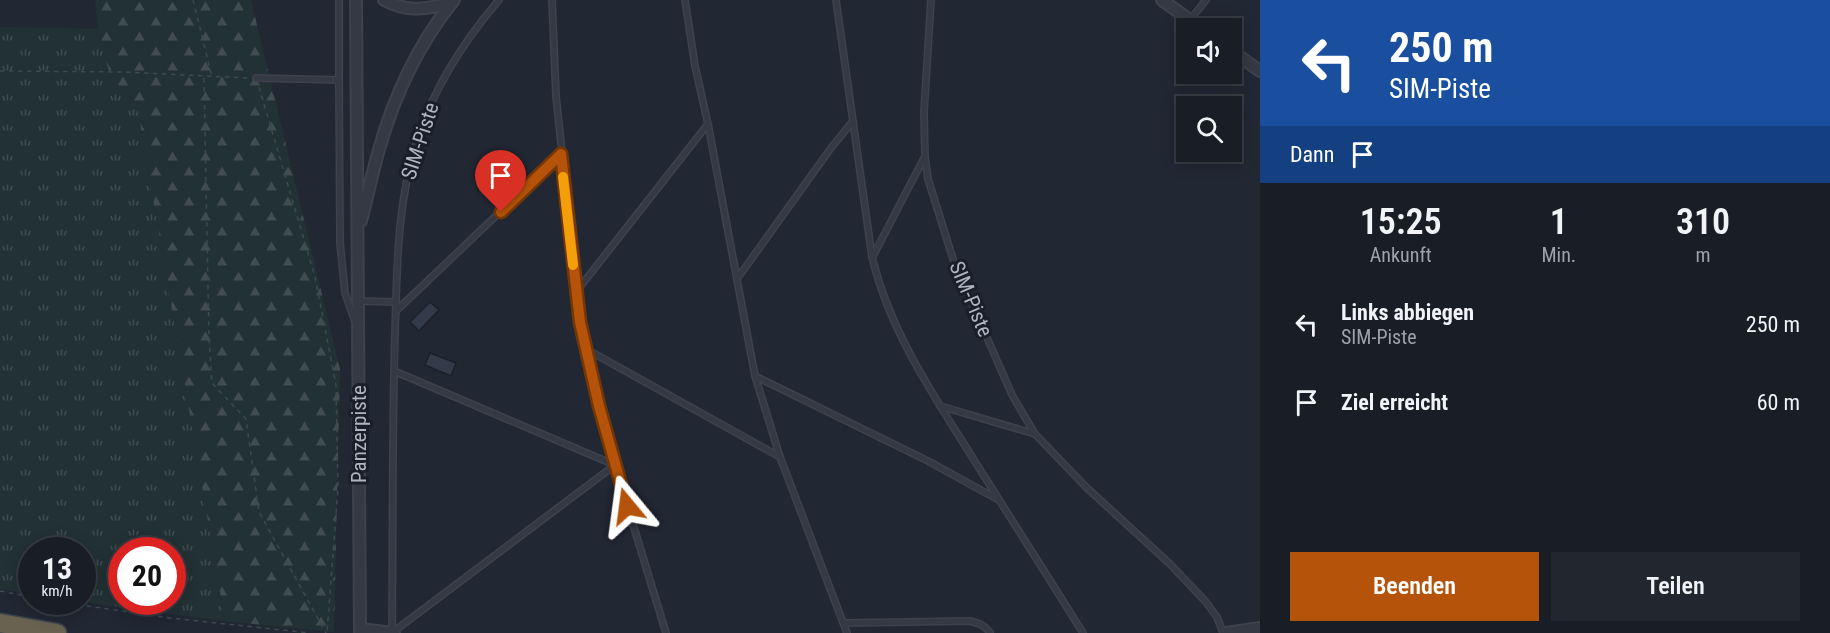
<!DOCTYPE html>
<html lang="de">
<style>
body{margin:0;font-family:"Roboto Condensed",sans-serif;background:#22262e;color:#f1f3f6;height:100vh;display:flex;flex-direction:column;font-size:22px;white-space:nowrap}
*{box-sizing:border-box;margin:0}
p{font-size:20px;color:#9fa2a7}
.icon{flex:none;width:33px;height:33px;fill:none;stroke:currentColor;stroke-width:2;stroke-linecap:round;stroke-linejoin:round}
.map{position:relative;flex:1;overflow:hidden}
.details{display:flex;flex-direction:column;background:#191d26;width:570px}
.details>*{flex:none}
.hud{background:#1a4fa0;color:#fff;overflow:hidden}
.tools{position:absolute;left:1176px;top:18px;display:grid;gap:12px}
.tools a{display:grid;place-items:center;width:66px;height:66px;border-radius:0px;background:#191d26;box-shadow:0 3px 15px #0003,0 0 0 2px #373b43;font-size:30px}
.speed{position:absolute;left:18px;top:537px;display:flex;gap:12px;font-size:30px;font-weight:700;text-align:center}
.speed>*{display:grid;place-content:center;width:78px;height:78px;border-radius:50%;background:#191d26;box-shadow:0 3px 15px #0003,0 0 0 2px #373b43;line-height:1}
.speed small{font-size:15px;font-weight:400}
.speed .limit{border:9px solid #d22;background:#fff;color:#111}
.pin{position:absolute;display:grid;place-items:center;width:51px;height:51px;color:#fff;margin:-62px -26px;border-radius:50% 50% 50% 0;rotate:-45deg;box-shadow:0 0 6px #0007}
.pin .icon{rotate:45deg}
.me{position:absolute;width:66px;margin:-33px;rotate:344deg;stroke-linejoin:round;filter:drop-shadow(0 0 4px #0008)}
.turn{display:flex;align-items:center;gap:21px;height:126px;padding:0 30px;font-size:27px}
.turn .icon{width:78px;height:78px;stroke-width:2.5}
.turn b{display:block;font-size:42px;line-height:51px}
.then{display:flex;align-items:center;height:57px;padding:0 30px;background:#0003;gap:12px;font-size:22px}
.eta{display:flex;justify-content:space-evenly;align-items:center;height:102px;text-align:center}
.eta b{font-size:36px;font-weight:600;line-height:42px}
.primary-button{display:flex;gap:12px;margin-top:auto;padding:12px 30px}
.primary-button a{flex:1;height:69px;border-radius:0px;background:#b45309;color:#fff;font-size:24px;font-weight:600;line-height:69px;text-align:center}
.primary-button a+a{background:#22262e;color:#f1f3f6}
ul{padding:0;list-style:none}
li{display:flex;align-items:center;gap:18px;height:78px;padding:0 30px}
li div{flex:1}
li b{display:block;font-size:22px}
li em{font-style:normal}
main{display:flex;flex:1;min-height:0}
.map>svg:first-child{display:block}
.grass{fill:url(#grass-tufts);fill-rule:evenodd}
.forest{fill:url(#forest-firs)}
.building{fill:#333b4a;stroke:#1b202a;stroke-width:1.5}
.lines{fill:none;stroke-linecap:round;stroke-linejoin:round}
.lane-casing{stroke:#3d424d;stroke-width:8}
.street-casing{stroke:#3d424d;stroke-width:14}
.highway-casing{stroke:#3e444e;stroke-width:21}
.path{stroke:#3b4a4d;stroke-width:1.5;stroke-dasharray:4.5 4.5;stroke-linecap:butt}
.lane{stroke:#343944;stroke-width:5}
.street{stroke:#343944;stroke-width:10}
.highway{stroke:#696251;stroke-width:18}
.route-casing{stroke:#753606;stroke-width:15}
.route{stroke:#b45309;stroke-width:10}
.slow{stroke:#f59e0b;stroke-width:10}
.labels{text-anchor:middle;stroke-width:6;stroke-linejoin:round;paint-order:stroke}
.street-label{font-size:21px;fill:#aeb4c1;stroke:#191e28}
</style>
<main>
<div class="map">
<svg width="1260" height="633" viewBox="0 0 1260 633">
<defs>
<pattern id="grass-tufts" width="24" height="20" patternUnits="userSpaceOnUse" patternTransform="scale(1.5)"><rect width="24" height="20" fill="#223134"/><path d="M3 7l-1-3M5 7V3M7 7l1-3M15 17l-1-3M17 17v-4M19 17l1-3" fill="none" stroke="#404c50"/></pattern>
<pattern id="forest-firs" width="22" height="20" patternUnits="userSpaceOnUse" patternTransform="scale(1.5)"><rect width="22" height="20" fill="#223134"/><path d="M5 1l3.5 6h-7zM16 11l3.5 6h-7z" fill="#404c50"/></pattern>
</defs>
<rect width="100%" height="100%" fill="#212733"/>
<path class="grass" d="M0 27 98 29 110 76 137 105 225 621 81 602H82V550H32L31 594 0 589ZM122 550H172V602H122Z"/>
<path class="forest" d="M95 0H251L340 369 334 632 225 621 137 105 110 76 98 29Z"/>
<path class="building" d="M1198 74H1222L1203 84Z
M1242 108 1245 118 1234 122 1232 112Z
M430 302 439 310 419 331 410 322Z
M430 353 456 363 451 376 425 365Z"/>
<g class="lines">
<defs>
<path id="lane" d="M552 0 556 96 580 322 599 406 615 465 666 633
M685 0 695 66 708 124 755 376 780 457 847 633
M836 0 872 257C890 332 934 396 974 460 1010 517 1047 575 1083 633
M931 0 924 112 925 157 928 179 954 262 1012 395 1035 434 1087 488 1170 564 1206 602 1217 617 1223 633
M1190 20 1206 0
M256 78 339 80V0
M339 80 340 243 345 293 355 322
M873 256 924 158
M737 279 831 148 853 121
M576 292 708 124
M358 301 396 302
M396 311 561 154
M586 349 780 457
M394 371 615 465
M755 376 928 461 997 499
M940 406 1035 434
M844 623 970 621C978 623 985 625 990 633
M393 632 615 465
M392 633C393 533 392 433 395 333 397 268 397 203 417 140 434 87 463 42 499 0"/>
<path id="street" d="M356 0 360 633
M384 0C407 13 427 9 452 3
M1162 0 1201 28
M1232 51 1260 71
M361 221C367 198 372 175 378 153 393 99 418 44 454 0
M360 629 394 633
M1226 633 1260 628"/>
<path id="highway" d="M0 623 57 633"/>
</defs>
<use href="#lane" class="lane-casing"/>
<use href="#street" class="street-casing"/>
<use href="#highway" class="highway-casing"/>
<path class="path" d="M193 0 212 77
M0 71 124 72 248 78
M204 78 209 339 212 383 246 419 259 512 326 633
M259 87 315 277 336 385 338 488 327 633
M0 591 32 597
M60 602 170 618 310 633"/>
<use href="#lane" class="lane"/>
<use href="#street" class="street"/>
<use href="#highway" class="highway"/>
</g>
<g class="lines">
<defs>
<path id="route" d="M501 212 561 154 580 322 599 406 627 506"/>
</defs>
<use href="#route" class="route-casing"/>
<use href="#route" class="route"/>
<path class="slow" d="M563 177 573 265"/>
</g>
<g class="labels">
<g class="street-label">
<text transform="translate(420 141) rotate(-72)" y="7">SIM-Piste</text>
<text transform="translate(971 299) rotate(67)" y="7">SIM-Piste</text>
<text transform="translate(359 434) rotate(-90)" y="7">Panzerpiste</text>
</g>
</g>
</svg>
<div class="tools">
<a><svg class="icon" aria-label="sound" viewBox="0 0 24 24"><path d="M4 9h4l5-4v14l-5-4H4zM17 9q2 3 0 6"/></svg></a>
<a><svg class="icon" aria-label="search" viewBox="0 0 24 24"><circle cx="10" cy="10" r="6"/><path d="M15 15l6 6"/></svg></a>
</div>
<div class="speed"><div>13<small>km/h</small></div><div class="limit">20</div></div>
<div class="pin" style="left:501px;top:212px;background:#d93025"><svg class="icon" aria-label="arrive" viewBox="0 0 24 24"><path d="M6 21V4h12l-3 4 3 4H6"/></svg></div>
<svg class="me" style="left:627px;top:506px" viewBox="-20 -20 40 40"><path d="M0-17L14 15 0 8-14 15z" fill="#b45309" stroke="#fff" stroke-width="4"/></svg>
</div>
<section class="details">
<div class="hud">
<div class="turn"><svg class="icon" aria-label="left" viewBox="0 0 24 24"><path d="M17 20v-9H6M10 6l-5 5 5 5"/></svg><div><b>250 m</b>SIM-Piste</div></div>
<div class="then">Dann<svg class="icon" aria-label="arrive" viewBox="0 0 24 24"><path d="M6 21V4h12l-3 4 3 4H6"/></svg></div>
</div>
<div class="eta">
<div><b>15:25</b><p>Ankunft</p></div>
<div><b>1</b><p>Min.</p></div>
<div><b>310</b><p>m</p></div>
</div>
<ul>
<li><svg class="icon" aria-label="left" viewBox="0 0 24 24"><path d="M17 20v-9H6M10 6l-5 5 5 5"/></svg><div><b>Links abbiegen</b><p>SIM-Piste</p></div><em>250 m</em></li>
<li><svg class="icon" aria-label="arrive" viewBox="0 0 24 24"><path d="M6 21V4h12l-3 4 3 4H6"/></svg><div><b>Ziel erreicht</b></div><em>60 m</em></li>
</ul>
<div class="primary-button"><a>Beenden</a><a>Teilen</a></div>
</section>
</main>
